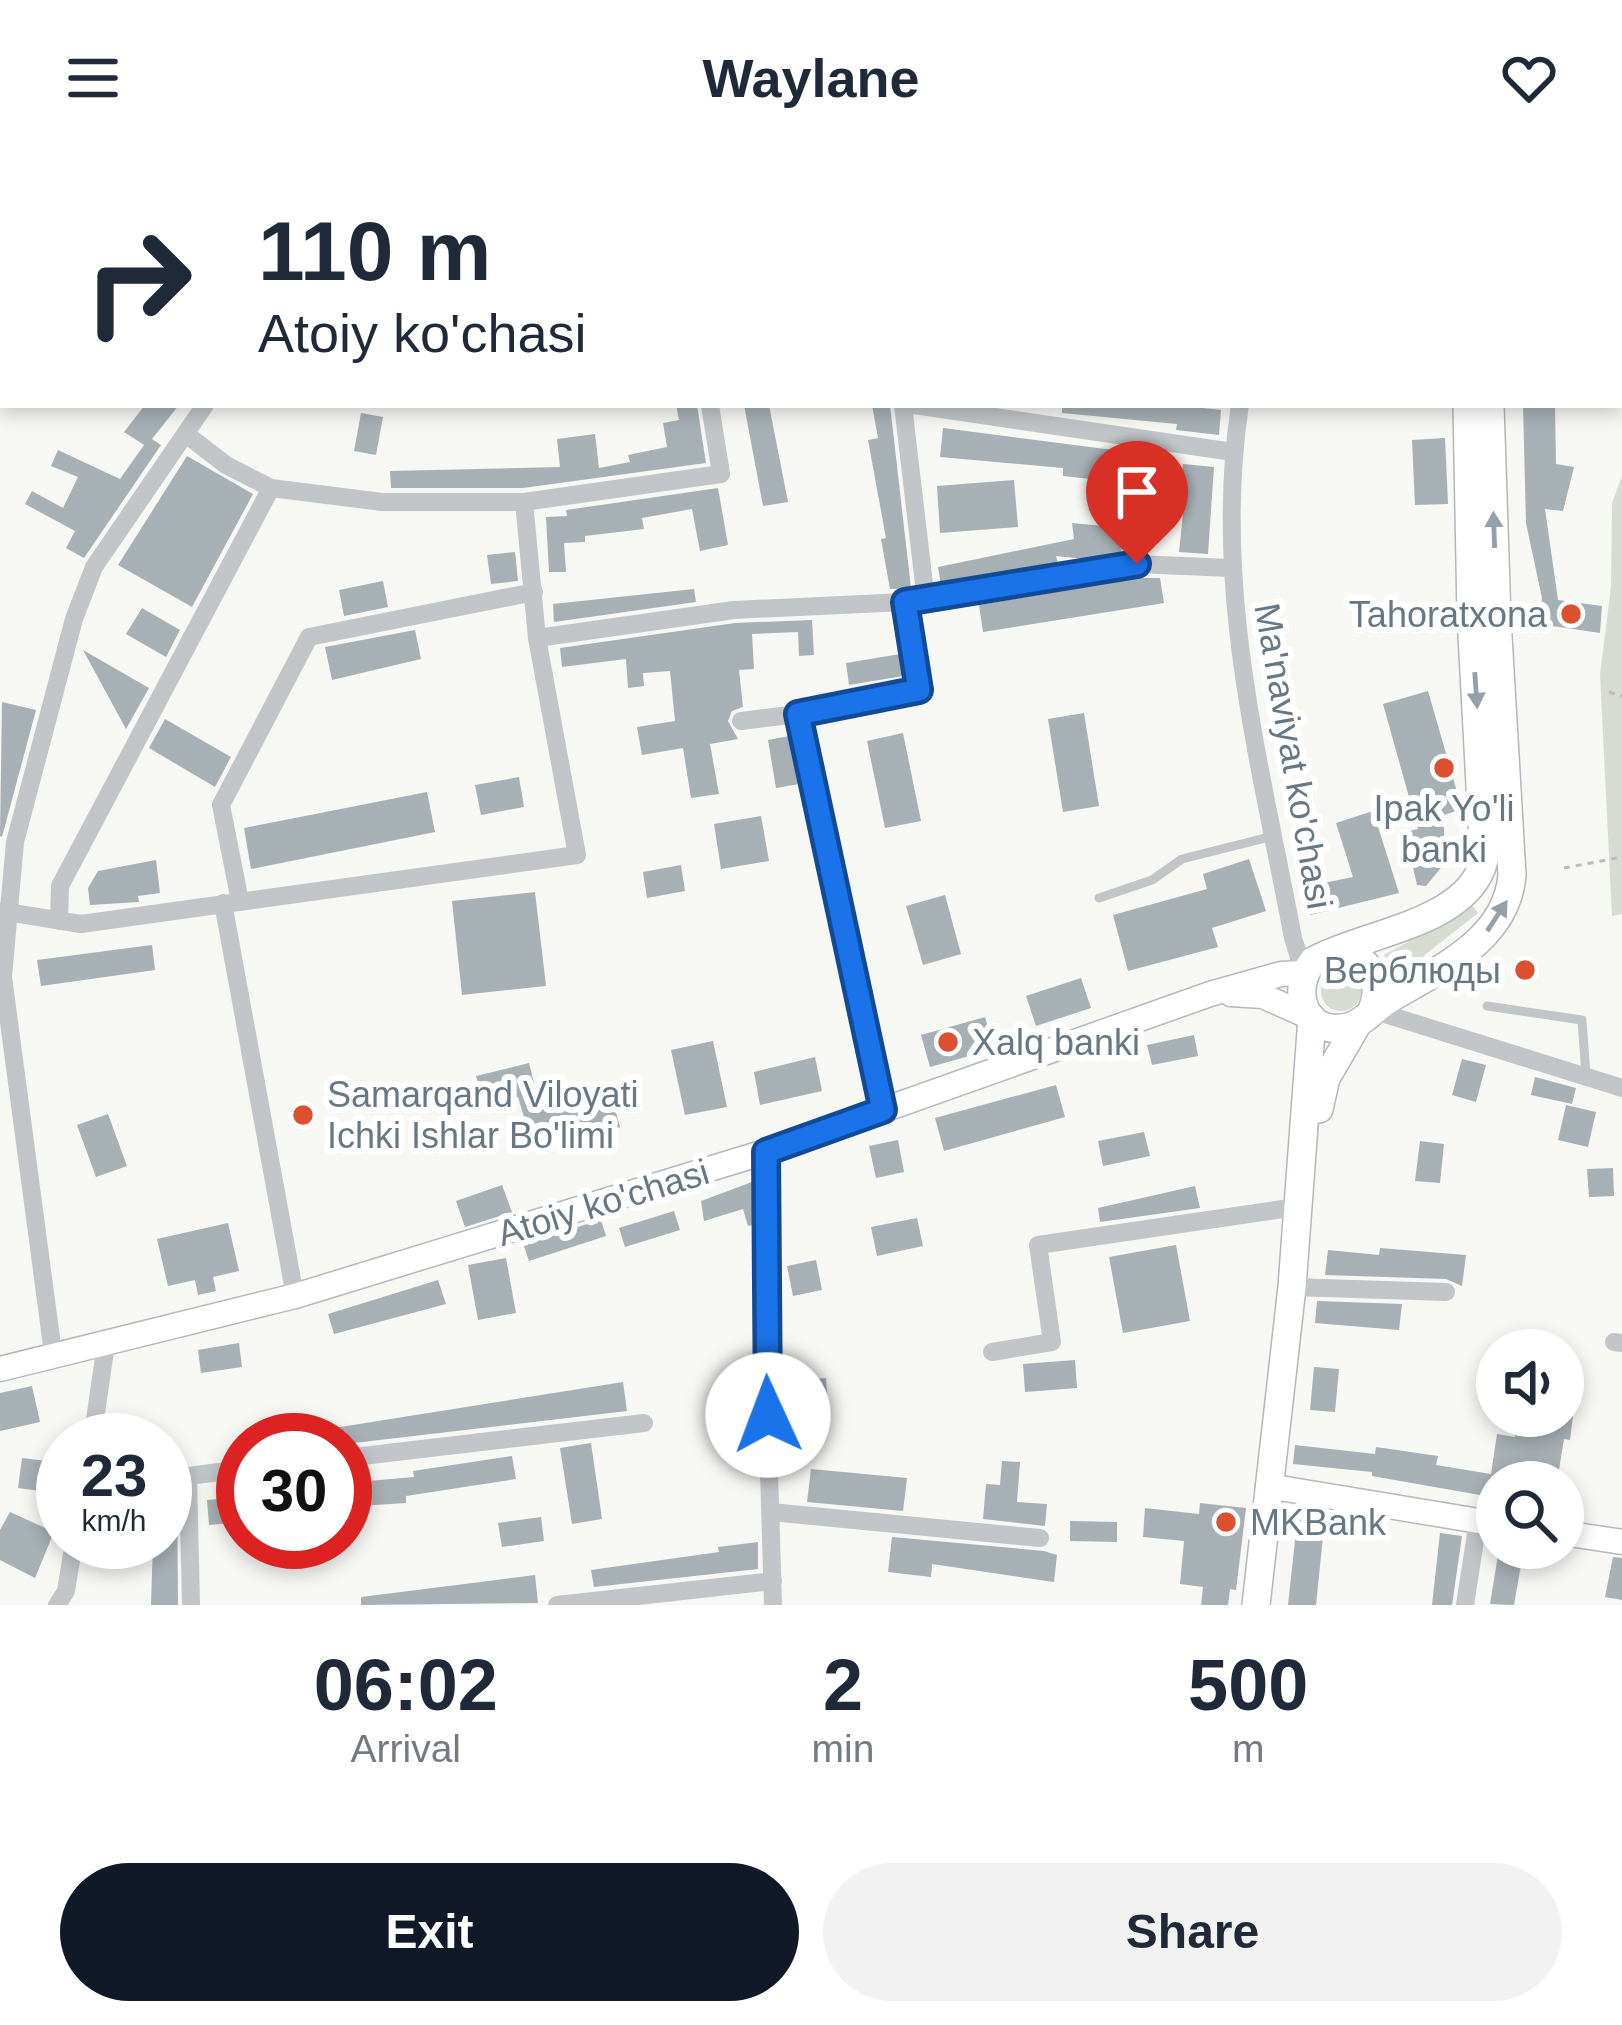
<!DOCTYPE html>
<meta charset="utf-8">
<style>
body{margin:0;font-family:Helvetica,sans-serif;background:#f2f2f3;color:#1f2937;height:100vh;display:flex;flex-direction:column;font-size:45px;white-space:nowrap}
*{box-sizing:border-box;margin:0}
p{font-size:39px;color:#747a83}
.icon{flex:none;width:66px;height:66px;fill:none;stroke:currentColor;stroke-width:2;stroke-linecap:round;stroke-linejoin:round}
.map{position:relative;height:1449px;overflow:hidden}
.side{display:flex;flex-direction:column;background:#fff;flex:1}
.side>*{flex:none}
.banner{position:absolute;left:0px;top:0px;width:1623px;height:252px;box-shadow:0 6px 18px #0003;background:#fff;color:#1f2937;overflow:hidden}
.buttons{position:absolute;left:1476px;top:1173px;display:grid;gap:24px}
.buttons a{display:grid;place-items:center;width:108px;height:108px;border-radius:50%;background:#fff;box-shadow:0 6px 18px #0003;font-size:60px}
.speed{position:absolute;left:36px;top:1257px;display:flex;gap:24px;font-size:60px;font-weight:700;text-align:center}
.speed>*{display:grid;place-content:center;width:156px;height:156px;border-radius:50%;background:#fff;box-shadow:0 6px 18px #0003;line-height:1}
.speed small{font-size:30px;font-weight:400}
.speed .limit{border:18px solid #d22;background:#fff;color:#111}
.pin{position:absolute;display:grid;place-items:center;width:102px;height:102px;color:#fff;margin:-123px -51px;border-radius:50% 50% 50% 0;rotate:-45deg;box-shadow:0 0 12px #0007}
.pin .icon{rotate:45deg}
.me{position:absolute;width:132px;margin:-66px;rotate:358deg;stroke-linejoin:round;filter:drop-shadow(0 0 9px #0008)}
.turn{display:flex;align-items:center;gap:42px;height:252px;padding:0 60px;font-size:54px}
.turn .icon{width:156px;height:156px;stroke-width:2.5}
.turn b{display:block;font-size:84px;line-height:102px}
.eta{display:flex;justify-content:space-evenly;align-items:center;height:204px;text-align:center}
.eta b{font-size:72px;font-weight:700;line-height:84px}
.primary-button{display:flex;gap:24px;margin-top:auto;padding:24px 60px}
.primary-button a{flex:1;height:138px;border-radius:72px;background:#111827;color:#fff;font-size:48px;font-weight:700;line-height:138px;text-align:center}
.primary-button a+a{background:#f2f2f3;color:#1f2937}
header{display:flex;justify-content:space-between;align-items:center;height:156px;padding:0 60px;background:#fff;font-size:54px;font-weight:700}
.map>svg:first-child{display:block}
.green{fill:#d7dcd3}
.building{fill:#a7b0b5}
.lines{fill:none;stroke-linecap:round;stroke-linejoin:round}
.secondary-casing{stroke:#b3b9bd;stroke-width:27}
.primary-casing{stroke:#b2b7bb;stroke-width:30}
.path{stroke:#b9bcbe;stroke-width:3;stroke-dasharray:6 6;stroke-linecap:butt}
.lane{stroke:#c1c5c8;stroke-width:9}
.street{stroke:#c1c5c8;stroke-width:18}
.secondary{stroke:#fff;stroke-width:24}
.primary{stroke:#fff;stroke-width:27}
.oneway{fill:#95a0a9}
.route-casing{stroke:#114b97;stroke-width:30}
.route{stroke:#1a73e8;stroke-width:21}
.poi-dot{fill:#dc502f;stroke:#fff;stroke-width:4.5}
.labels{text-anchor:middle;stroke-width:12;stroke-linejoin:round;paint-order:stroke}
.poi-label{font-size:36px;fill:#677884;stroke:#fff;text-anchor:start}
.street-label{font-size:36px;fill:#677884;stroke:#fff}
</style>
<header><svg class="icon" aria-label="menu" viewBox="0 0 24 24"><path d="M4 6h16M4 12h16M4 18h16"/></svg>Waylane<svg class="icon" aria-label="heart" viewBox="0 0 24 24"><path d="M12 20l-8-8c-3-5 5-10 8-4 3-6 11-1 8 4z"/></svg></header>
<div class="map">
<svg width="1622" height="1449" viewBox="0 0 1622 1449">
<rect width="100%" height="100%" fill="#f7f7f4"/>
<path class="green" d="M1622 320V758L1612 760 1600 518 1611 431 1612 347Z
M1473 750 1478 757 1398 820 1384 799Z
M1321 835a20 20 0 1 1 40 0a20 20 0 1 1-40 0Z"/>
<path class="building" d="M145 249H179L152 283 161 289 84 402 66 392 75 375 25 348 32 335 63 352 78 321 51 310 58 294 120 323 144 289 124 276Z
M676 249H697L706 307 523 332H391L390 315 560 311 557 283 595 278 599 312 630 306 628 299 667 291 663 267 679 264Z
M744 249H769L788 346 763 350Z
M872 249H890L911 432 890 433 881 383 886 382 868 284 878 282Z
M1062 249H1175L1221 254 1219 279 1176 274 1177 268 1062 257Z
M1523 249H1555L1556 308 1574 311 1563 355 1545 353 1558 444 1602 450 1600 477 1539 468 1542 442 1526 367Z
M361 257 383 261 376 299 354 295Z
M943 272 1152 299 1147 339 1127 337 1128 327 1063 320V312L940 301Z
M1445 282 1448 348 1415 349 1412 284Z
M187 300 253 338 192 451 118 409Z
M1183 308 1214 311 1208 398 1179 396 1184 348 1178 347Z
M1014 324 1018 371 940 377 937 330Z
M718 332 728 389 700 395 692 353 642 362 644 373 585 380V386L564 387 566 416H549L546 361 567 360 566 354Z
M1072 367 1124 372 1121 397 1086 403 1056 400 1058 408 941 429 938 411 1074 383Z
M515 396 518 425 491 428 487 399Z
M1138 422H1160L1164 447 983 476 979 449Z
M383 425 388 451 344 460 339 434Z
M694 433 696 446 554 466 553 448Z
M142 452 180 474 166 501 126 478Z
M812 464 814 499 799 500 798 476 752 478 754 513 739 514 743 551 732 555 728 565 738 583 710 588 719 638 691 642 683 592 642 599 637 571 675 565 670 515 643 517 644 530 628 532 626 503 562 511 560 492 735 467Z
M415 474 421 503 332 524 325 491Z
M83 494 149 532 126 573Z
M900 498 903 520 849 529 846 507Z
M1428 535 1462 653 1444 659V708L1426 730 1417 729 1405 676 1418 673 1383 548Z
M2 546 36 554 2 681 0 680Z
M1084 557 1099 650 1063 656 1048 563Z
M165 563 231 601 215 631 149 592Z
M903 577 921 665 885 672 867 585Z
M789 580 799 628 776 632 768 584Z
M519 621 524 651 481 659 475 629Z
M427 636 435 676 251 713 244 672Z
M1373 655 1399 737 1310 759 1304 731 1353 721 1336 667Z
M761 660 769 705 721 713 714 668Z
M1249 703 1266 755 1212 772 1218 791 1128 815 1113 759 1207 733 1203 718Z
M156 704 160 737 138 740 139 746 90 749 88 732 98 715Z
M681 709 685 735 647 742 643 716Z
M535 736 546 830 462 839 452 745Z
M945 739 961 798 923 809 906 750Z
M152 789 155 814 41 830 37 804Z
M1081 822 1091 852 1036 870 1026 840Z
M985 861 994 893 930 911 921 879Z
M1194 879 1198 900 1152 909 1147 889Z
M713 885 727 951 685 959 671 894Z
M815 901 822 935 760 949 754 916Z
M1462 903 1486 909 1476 946 1452 939Z
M529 907 541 954 610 935 620 971 534 995 518 941 484 949 476 920Z
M1535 921 1576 932 1572 948 1531 939Z
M1056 929 1065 961 944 995 935 962Z
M1566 949 1596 956 1588 991 1558 984Z
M108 958 127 1010 96 1021 77 969Z
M1144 976 1150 1000 1103 1010 1098 985Z
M898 984 904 1016 876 1022 869 990Z
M1420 985 1444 988 1440 1027 1415 1025Z
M1613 1012 1614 1040 1589 1041 1587 1013Z
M752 1026V1069L748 1070 743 1053 704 1065 701 1045Z
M502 1029 512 1056 465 1071 456 1045Z
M1195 1030 1200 1052 1100 1066 1098 1052Z
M674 1055 680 1074 625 1091 619 1072Z
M917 1062 923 1090 877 1100 871 1071Z
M601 1064 606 1080 529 1105 523 1087Z
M228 1067 239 1115 213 1121 216 1135 198 1139 195 1124 168 1130 157 1083Z
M1176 1089 1190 1165 1123 1177 1109 1101Z
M1380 1092 1466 1099 1462 1130 1446 1123 1325 1119 1328 1094 1379 1099Z
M506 1102 516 1157 478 1164 468 1109Z
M816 1104 822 1134 793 1140 787 1110Z
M438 1124 446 1148 334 1178 328 1158Z
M1317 1145 1402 1148 1399 1174 1315 1167Z
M239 1187 242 1211 201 1217 198 1194Z
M1075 1204 1077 1232 1025 1236 1023 1208Z
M1314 1211 1339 1213 1335 1256 1310 1254Z
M826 1222 828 1253 786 1256 784 1225Z
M623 1226 627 1255 345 1288V1284H309V1276Z
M32 1230 40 1266 0 1275V1237Z
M1517 1260H1573L1570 1284 1564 1283 1557 1326H1497V1342L1372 1320V1316L1293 1308 1295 1289 1375 1298 1376 1291 1438 1300 1436 1309 1491 1318 1497 1278 1515 1281Z
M591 1287 602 1363 572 1368 560 1292Z
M512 1300 516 1323 406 1340V1347L345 1351V1327L414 1321 413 1315Z
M22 1302 63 1307V1338L18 1332Z
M1002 1305 1020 1306 1017 1346 1047 1348 1045 1370 983 1363 986 1328 1000 1329Z
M165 1311 177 1312 178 1449H151L153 1386H165Z
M811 1313 907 1322 903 1355 807 1346Z
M243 1341V1366L209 1369 207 1344Z
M1200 1347 1246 1352 1236 1434 1230 1433 1228 1449H1201L1203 1431 1180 1428 1184 1385 1143 1381 1145 1352 1199 1358Z
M10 1356 54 1376 35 1422 0 1404V1374Z
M1298 1357 1325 1361 1316 1449H1288Z
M541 1361 544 1385 502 1391 498 1367Z
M1070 1365 1117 1366V1386L1070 1385Z
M1440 1377 1462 1380 1452 1449H1432Z
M892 1381 1044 1395 1057 1399 1054 1426 932 1408 931 1421 888 1416Z
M758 1386V1413L594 1431 591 1414 719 1396 718 1391Z
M1498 1399 1522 1403 1514 1449 1490 1448Z
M1613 1401 1622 1402V1444L1605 1441Z
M535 1419 538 1447 361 1449V1441Z"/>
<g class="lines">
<defs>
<path id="secondary" d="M1231 838 1263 840 1312 862
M0 1213 295 1140 765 996 1210 838 1281 818 1304 817
M1268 1330 1497 1368
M1563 1377 1622 1386"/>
<path id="primary" d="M1456 0V3
M1484 0V3
M1467 249 1471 460 1484 704C1469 768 1362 777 1313 805 1289 836 1305 881 1348 871 1362 868 1374 853 1386 845 1437 814 1507 785 1512 719L1497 463 1490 249
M1342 796C1371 803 1383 826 1372 854
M1319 953 1326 922 1357 869
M1256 1449 1292 1131 1312 862"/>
</defs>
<use href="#secondary" class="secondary-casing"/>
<use href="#primary" class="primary-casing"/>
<path class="path" d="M1609 536 1622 540
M1564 712 1622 701"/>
<path class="lane" d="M1281 0 1282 3
M1099 742 1152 724 1182 703 1273 680
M1487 850 1582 864 1586 919"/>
<path class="street" d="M537 0 554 3
M272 3 273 0
M1032 3V0
M1620 43H1622
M0 133 3 134
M903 249 926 445
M914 249 1233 296
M1240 249C1212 431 1260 605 1293 782L1304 817
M271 332 382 346H524L721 318 710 249
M537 482 734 454 926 445 1137 408 1230 412
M798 558 919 534 905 446
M741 565 798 558 883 954
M240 745 221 649 309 481 534 436
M223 747 295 1140
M0 755 81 768 577 699 537 482 524 346
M59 765 60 730 271 332 226 309 187 279
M1372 854 1622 932
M765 996V1181L773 1449
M1292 1131 1446 1136
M1614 1186 1622 1187
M992 1196 1052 1186 1038 1089 1297 1051
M53 1197 3 821 15 686 74 463 94 411 205 249
M92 1284 106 1188
M345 1302 644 1267
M771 1356 1040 1382
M57 1449 66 1435 74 1386
M191 1449 188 1320 243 1313
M557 1449 773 1425
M1465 1449 1478 1365"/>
<use href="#secondary" class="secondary"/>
<use href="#primary" class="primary"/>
</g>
<defs><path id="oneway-solid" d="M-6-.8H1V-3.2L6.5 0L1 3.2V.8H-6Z" transform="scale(3)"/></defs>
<g class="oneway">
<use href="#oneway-solid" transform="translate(1494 374) rotate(-92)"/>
<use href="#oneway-solid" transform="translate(1476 534) rotate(86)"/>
<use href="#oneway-solid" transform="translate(1497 760) rotate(-57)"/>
</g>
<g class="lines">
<defs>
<path id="route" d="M768 1259 766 996 883 954 798 558 919 534 905 446 1137 408"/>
</defs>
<use href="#route" class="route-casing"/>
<use href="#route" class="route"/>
</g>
<g class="poi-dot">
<circle cx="1571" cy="458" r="12"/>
<circle cx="1444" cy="612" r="12"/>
<circle cx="1525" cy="814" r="12"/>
<circle cx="948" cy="886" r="12"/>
<circle cx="303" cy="959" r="12"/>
<circle cx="1226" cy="1366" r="12"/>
</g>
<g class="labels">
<g class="poi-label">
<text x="1547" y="471" text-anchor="end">Tahoratxona</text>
<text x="1444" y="665" text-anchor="middle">Ipak Yo'li<tspan x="1444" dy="41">banki</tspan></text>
<text x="1501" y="827" text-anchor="end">Верблюды</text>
<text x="972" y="899">Xalq banki</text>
<text x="327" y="951">Samarqand Viloyati<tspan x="327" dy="41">Ichki Ishlar Bo'limi</tspan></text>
<text x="1250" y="1379">MKBank</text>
</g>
<g class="street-label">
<text transform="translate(1294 600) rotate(80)" y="13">Ma'naviyat ko'chasi</text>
<text transform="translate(603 1046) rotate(-17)" y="13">Atoiy ko'chasi</text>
</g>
</g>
</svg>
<div class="buttons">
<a><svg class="icon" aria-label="sound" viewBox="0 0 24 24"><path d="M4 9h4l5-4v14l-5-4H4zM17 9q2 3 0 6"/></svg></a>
<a><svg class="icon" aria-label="search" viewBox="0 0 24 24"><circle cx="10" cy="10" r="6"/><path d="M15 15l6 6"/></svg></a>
</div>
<div class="speed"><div>23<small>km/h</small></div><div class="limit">30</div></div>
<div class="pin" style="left:1137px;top:408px;background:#d93025"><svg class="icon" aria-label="arrive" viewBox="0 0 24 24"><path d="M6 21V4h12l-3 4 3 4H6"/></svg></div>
<svg class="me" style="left:768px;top:1259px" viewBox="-20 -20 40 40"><circle r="19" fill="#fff"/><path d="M0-13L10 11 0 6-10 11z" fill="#1a73e8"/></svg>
<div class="banner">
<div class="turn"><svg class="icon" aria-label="right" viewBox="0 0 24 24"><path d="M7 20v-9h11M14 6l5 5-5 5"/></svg><div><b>110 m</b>Atoiy ko'chasi</div></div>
</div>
</div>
<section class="side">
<div class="eta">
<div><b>06:02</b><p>Arrival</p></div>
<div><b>2</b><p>min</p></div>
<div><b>500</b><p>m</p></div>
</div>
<div class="primary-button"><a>Exit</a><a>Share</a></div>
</section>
